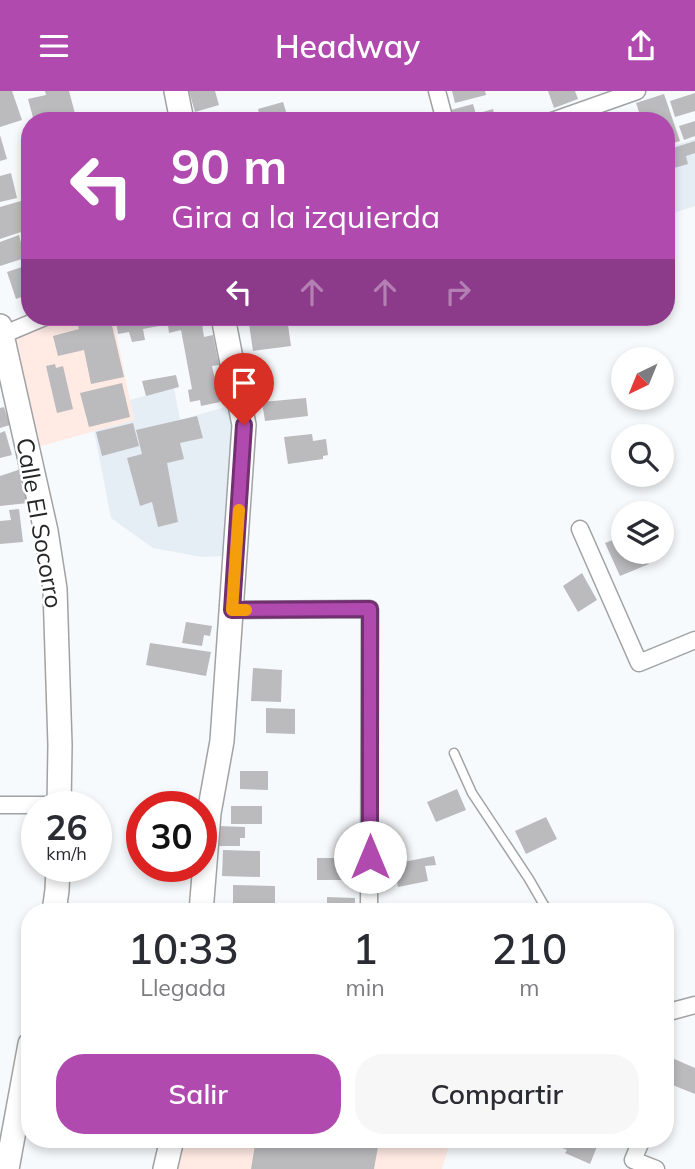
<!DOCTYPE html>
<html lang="es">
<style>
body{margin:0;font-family:Mulish,sans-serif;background:#f7f7f7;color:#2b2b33;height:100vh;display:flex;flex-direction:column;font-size:26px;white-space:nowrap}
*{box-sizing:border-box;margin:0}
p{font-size:23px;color:#7c7c81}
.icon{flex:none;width:38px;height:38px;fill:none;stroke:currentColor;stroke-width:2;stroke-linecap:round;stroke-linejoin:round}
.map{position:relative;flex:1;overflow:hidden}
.panel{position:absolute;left:21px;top:812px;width:653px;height:245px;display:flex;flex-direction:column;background:#fff;border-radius:28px;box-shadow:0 4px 10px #0003}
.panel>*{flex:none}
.banner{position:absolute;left:21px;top:21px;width:654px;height:214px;border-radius:28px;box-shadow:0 4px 10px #0003;background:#b04aae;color:#fff;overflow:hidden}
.needle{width:46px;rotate:223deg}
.buttons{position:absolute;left:611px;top:256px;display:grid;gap:14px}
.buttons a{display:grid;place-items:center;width:63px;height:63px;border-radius:50%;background:#fff;box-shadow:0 4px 10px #0003;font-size:35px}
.speed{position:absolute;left:21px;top:700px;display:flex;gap:14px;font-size:35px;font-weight:700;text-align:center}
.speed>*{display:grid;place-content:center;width:91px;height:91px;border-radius:50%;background:#fff;box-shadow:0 4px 10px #0003;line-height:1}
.speed small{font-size:18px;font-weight:400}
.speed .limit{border:10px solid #d22;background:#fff;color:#111}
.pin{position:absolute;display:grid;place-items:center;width:60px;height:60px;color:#fff;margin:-72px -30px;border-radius:50% 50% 50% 0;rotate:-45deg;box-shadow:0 0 7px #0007}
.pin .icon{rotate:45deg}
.me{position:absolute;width:77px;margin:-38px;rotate:0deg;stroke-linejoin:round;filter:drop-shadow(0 0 5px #0008)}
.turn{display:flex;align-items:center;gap:24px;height:147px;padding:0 35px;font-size:32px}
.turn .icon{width:91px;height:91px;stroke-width:2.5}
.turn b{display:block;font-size:49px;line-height:60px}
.lanes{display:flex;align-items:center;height:66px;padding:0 35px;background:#0003;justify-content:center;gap:35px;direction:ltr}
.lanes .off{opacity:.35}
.eta{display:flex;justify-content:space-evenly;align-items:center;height:119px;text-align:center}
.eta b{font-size:42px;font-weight:600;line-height:49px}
.action{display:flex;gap:14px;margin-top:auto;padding:14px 35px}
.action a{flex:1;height:80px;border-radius:28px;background:#b04aae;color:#fff;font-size:28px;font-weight:600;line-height:80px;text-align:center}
.action a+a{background:#f7f7f7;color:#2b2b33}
header{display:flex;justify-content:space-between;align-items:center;height:91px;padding:0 35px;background:#b04aae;color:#fff;font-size:32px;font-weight:600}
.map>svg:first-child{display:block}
.built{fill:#e5edf5}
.education{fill:#ffeae4}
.building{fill:#bbbabd}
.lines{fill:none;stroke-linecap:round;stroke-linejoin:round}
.lane-casing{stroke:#a0a2a4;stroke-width:11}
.street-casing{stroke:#a0a2a4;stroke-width:19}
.secondary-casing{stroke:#a0a2a4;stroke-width:26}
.lane{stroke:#fff;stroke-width:8}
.street{stroke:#fff;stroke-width:16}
.secondary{stroke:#fff;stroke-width:23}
.route-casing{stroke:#723071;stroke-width:18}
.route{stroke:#b04aae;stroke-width:12}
.slow{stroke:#f59e0b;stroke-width:12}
.labels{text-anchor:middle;stroke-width:5;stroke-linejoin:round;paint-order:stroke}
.street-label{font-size:24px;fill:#252627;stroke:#fff}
</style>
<header><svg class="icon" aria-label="menu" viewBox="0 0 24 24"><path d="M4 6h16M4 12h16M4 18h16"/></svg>Headway<svg class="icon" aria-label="share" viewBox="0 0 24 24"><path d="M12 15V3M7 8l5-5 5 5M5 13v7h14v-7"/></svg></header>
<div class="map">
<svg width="695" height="1078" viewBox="0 0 695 1078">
<rect width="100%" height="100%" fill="#f7fafc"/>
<path class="built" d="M695 48V115L667 124V57Z
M174 297 180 329 232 314 225 465 202 466 153 457 111 427 94 340 134 329 130 309Z"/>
<path class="education" d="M68 226H113L134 329 38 356 14 249Z
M181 1048H451L442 1078H174Z"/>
<path class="building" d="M0 0H12L22 29 0 36Z
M45 0H69L77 30H34L28 8 46 4Z
M189 0H215L219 14 195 21Z
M452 0H485L486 4 455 12Z
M548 0H575L578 8 554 17Z
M695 2V20L675 26 670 10Z
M664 3 680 50 667 54V30H642L636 12Z
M283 11 289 30H261L258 18Z
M473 13 476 23 493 18 496 30H454L451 19Z
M168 23 169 30H142L141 29Z
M695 30V45L684 49 679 35Z
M0 44 7 68 0 70Z
M695 50V62L686 65 688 73 667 79V59Z
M11 82 17 107 0 111V85Z
M21 110 23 116 28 115 30 121V138L0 148V116Z
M19 144 25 167 0 175V151Z
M25 175 30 188V203L16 208 7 181Z
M96 226H110L124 286 91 293 84 259 58 265 53 245 79 238 77 230Z
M115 226H157L159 235 143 238 145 249 132 251 129 241 118 243Z
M167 226H201L204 246 213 244 219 274 212 275 220 311 201 315 200 309 190 311 188 299 192 298 181 239 169 242Z
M287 227 291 255 253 260 249 233Z
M55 273 56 277 63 275 73 318 57 322 46 275Z
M176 284 179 296 146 305 142 290Z
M122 292 130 326 89 336 80 302Z
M306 307 308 325 265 330 262 311Z
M4 316 10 334 0 337V317Z
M197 325 203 347 180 352 184 368 167 372 178 431 158 436 152 411 140 415 127 367 142 363 136 339Z
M133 332 139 355 102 365 96 341Z
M5 340 12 364 0 367V342Z
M312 343 313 350 326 348 328 364 323 365V368L288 373 284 346Z
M21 378 25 391 21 392 28 412 0 415V385Z
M19 418 23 451 0 453V430L11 429 9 419Z
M623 445V460H643L649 473 620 485 605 452Z
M582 482 597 509 578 521 563 495Z
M186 531 212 535 210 545 204 544 202 555 182 552Z
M150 552 211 561 206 585 146 574Z
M253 577 282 579 281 611 251 610Z
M266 617 295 618V643L266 642Z
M240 680H268V699L240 698Z
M457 698 466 719 436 731 427 711Z
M231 715H262V733H231Z
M546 726 557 748 526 763 515 740Z
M219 735 245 736V747H240V755H219Z
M223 759 260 760V786L222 785Z
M434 765 436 774 425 775 428 790 398 796 393 773Z
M317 767H354V789H317Z
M233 794 275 795V821H233Z
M327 806 355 807V821H327Z
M665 964 695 977V1003L665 991Z
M256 1048H371L379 1050 374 1078H251Z
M553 1048H600L590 1073 565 1062 567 1059 551 1052Z"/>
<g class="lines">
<defs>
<path id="lane" d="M454 662 472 702 529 788 548 821"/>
<path id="street" d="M437 0 445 30
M552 30 637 0
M0 245 45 226
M580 438 639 572 695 549
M232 519 370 518 369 821
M0 714H59
M665 922 695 914
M642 1048 633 1069 656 1078"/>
<path id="secondary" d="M176 0 182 30
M0 235 46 440 55 498 60 654 59 716
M54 821 57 799 58 775
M201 821 209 722 222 650 244 334 223 226
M7 1078 30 953
M165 1078 172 1048"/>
</defs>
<use href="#lane" class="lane-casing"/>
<use href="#street" class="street-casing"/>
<use href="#secondary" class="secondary-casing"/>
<use href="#lane" class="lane"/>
<use href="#street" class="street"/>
<use href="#secondary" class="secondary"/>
</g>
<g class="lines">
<defs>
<path id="route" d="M244 334 232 519 370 518V766"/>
</defs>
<use href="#route" class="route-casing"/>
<use href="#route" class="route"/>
<path class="slow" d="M239 419 232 519H246"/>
</g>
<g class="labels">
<g class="street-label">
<text transform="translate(39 432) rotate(80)" y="8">Calle El Socorro</text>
</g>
</g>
</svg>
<div class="buttons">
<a><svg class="needle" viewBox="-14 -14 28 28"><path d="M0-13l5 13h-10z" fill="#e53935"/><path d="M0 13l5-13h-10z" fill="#7c7c81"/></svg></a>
<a><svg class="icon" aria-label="search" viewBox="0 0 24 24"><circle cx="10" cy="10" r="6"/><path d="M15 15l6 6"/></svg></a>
<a><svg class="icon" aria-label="layers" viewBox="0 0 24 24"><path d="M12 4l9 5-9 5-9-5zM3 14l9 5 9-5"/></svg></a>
</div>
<div class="speed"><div>26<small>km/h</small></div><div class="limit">30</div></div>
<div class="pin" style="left:244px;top:334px;background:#d93025"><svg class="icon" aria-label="arrive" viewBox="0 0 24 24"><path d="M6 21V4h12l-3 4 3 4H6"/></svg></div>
<svg class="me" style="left:370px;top:766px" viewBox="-20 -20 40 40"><circle r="19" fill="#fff"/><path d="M0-13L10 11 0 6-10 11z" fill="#b04aae"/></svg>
<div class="banner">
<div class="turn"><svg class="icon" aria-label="left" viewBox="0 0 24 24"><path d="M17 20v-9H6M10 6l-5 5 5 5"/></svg><div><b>90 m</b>Gira a la izquierda</div></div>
<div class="lanes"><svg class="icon" aria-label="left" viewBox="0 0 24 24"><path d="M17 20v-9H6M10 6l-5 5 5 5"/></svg><svg class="icon off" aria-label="ahead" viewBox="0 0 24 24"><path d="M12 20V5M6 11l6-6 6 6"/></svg><svg class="icon off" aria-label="ahead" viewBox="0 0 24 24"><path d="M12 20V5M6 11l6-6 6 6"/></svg><svg class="icon off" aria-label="right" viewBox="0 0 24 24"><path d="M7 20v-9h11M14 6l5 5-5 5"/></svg></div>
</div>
<section class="panel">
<div class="eta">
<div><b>10:33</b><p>Llegada</p></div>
<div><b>1</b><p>min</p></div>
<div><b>210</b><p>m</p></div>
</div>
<div class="action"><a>Salir</a><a>Compartir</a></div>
</section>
</div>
